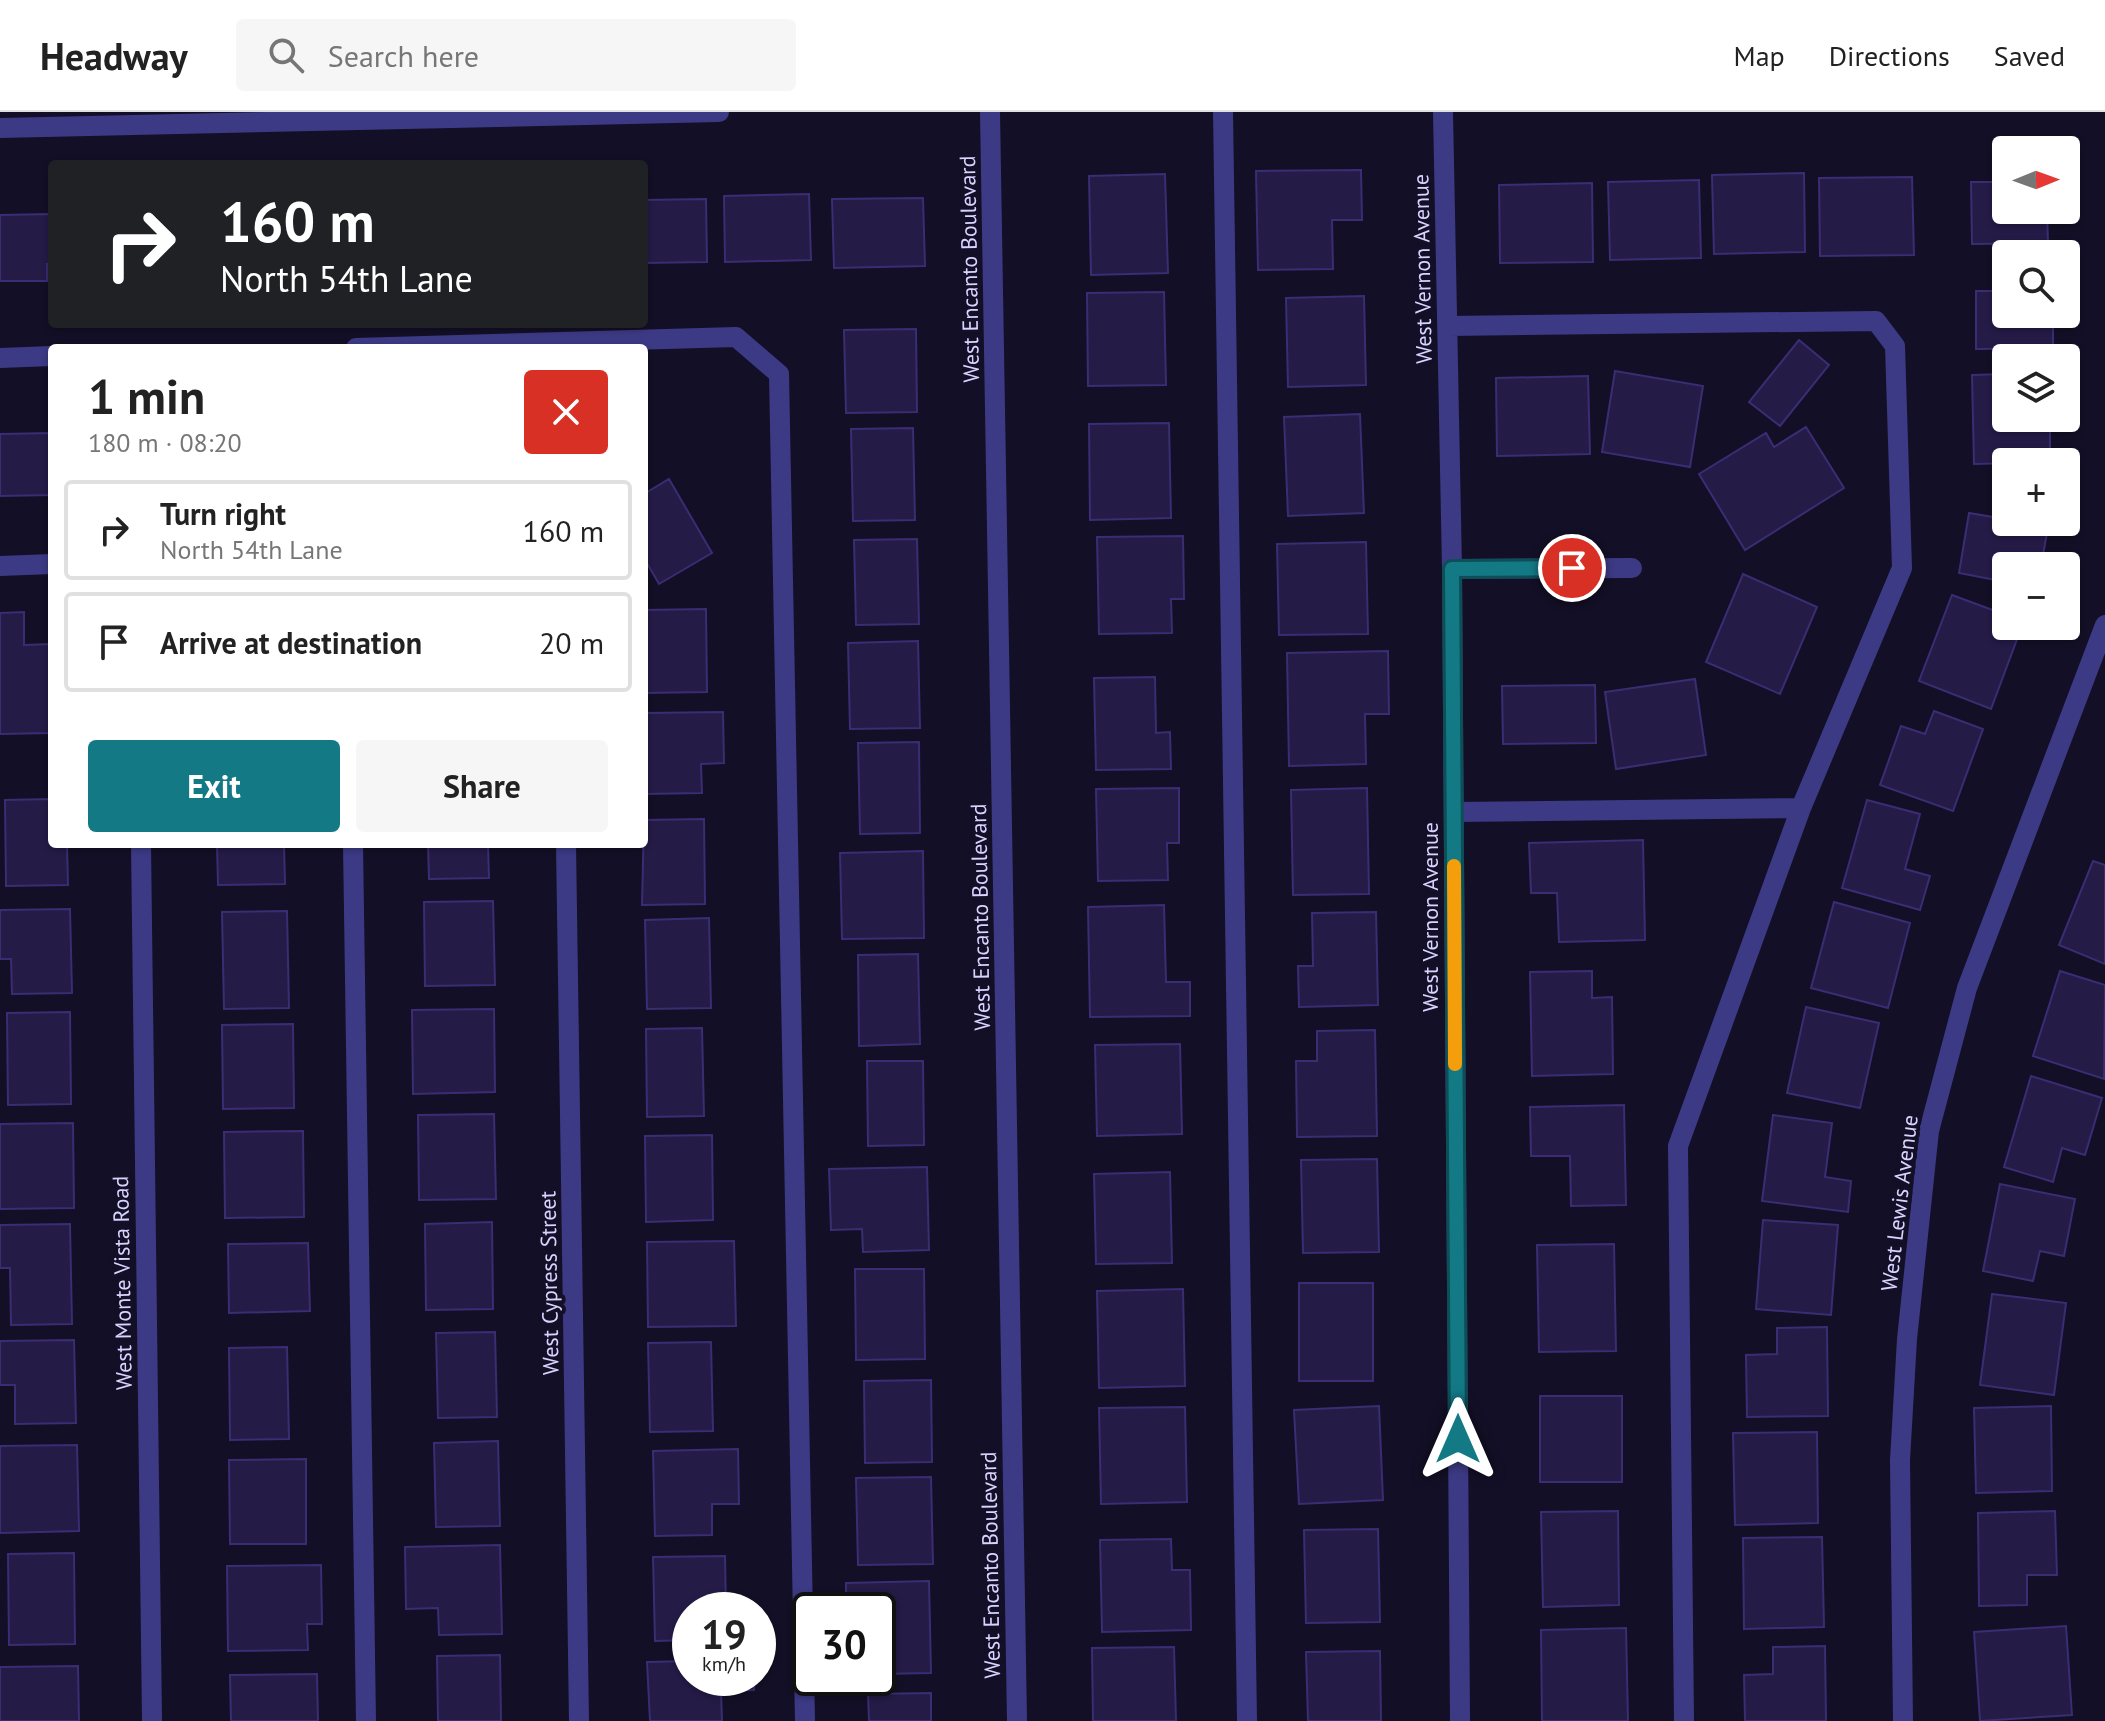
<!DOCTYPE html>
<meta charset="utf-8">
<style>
body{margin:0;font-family:"PT Sans",sans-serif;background:#f6f6f6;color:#222;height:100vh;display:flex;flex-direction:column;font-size:30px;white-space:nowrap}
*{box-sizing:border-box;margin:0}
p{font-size:26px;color:#767676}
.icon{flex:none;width:44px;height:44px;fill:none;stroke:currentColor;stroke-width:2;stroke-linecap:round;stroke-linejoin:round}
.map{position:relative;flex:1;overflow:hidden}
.panel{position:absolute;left:48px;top:232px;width:600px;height:504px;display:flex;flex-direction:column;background:#fff;border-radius:8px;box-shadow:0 2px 6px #0004}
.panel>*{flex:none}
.top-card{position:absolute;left:48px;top:48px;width:600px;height:168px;border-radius:8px;box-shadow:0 2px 6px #0004;background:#202124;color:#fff;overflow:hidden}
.needle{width:52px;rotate:89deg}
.controls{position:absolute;left:1992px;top:24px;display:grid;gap:16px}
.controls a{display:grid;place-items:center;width:88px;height:88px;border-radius:8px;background:#fff;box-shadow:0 2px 6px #0004;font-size:40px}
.speed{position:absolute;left:672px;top:1480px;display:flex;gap:16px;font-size:40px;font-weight:700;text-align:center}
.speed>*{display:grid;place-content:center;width:104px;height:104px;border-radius:50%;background:#fff;box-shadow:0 2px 6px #0004;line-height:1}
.speed small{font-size:20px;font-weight:400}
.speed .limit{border:4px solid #111;border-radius:12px;background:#fff;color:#111}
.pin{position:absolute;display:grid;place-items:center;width:68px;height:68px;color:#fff;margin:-34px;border:4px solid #fff;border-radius:50%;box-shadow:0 2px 8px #0007}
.me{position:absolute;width:88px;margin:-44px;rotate:0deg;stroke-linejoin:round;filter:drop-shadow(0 0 6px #0008)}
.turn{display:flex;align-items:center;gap:28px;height:168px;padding:0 40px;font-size:36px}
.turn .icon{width:104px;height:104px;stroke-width:2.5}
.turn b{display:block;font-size:56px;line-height:68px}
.round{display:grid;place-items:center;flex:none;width:84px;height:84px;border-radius:8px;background:#f6f6f6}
.head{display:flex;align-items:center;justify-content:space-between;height:136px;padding:0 40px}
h1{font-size:48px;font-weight:800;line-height:60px}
.button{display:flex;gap:16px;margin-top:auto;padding:16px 40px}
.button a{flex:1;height:92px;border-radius:8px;background:#137a85;color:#fff;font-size:32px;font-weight:800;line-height:92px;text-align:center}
.button a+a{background:#f6f6f6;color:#222}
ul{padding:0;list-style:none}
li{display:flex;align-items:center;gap:24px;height:100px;margin:0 16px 12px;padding:0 24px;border:4px solid #e0e0e0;border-radius:8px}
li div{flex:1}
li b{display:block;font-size:30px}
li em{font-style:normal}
header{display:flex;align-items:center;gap:48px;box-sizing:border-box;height:112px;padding:0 40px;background:#fff;border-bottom:2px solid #e0e0e0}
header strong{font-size:38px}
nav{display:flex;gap:44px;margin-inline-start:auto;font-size:28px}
.search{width:560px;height:72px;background:#f6f6f6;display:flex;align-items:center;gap:20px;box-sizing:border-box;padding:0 28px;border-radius:8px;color:#767676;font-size:30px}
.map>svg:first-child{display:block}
.building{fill:#241b47;stroke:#3b2d73;stroke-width:2}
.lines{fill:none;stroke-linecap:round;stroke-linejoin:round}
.minor{stroke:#3d3a85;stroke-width:20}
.route-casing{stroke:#0c4f56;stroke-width:20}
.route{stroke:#137a85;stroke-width:14}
.slow{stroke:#f59e0b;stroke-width:14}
.labels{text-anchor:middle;stroke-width:8;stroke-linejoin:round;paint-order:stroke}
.street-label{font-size:22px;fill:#d9d4ff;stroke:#130f26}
</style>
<header>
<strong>Headway</strong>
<div class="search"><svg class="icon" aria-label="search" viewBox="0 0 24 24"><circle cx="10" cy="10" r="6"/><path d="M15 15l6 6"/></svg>Search here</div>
<nav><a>Map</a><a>Directions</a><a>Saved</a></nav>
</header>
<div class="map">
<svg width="2105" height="1609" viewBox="0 0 2105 1609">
<rect width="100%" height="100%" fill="#130f26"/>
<path class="building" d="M2006 41V98H2047L2048 131 1972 132 1971 70H1997L1996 42Z
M1361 58 1362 108H1332L1333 157 1258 158 1256 59Z
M1804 61 1805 140 1714 142 1712 63Z
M1165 62 1168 161 1091 163 1089 64Z
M1912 65 1914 143 1820 144 1819 66Z
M1699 68 1701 146 1610 148 1608 70Z
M1592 71 1593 150 1500 151 1499 73Z
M809 82 811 148 725 150 724 84Z
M923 86 925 154 834 156 832 87Z
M706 87 707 150 644 151V88Z
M52 102V152H47V169H0V103Z
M2004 149 2006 202H2053V236L1976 237V179H2004Z
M1164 180 1166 273 1088 274 1087 181Z
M1364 184 1366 273 1288 275 1286 186Z
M916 217 917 300 846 301 844 218Z
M1799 228 1829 253 1780 314 1749 290Z
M1615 259 1703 274 1690 355 1602 340Z
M2006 262V306H2050V350L1974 352 1972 263Z
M1588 264 1590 342 1497 344 1496 266Z
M1360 302 1364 401 1288 404 1284 305Z
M1169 311 1171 406 1090 408 1089 312Z
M1806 315 1844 376 1745 438 1699 362 1766 321 1774 335Z
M913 316 915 408 853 409 851 317Z
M52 321V383L0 384V322Z
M669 367 712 441 659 472 644 446V382Z
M2003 379 2006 380V410H2049L2041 454H2006V470L1959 461 1969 401 1999 406Z
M1183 424 1184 487H1171L1172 521 1099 522 1097 425Z
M917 427 919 512 856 513 854 428Z
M1366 430 1368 522 1279 523 1277 432Z
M1743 462 1817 495 1780 582 1706 550Z
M1952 483 2006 503V514H2022L1991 597 1919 569Z
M706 497 707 580 644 581V498Z
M24 500V533L52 532 50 621 0 622V501Z
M918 529 920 616 850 617 848 531Z
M1388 539 1389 602H1365L1366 652 1289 654 1287 541Z
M1155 565 1156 621 1170 620 1171 657 1096 658 1094 566Z
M1695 567 1706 643 1616 657 1605 580Z
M1595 573 1596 631 1503 632 1502 574Z
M1934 599 1983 617 1953 699 1880 673 1901 614 1925 622Z
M723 600 724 651 701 652 702 681 644 682V601Z
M919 630 920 721 860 722 858 631Z
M1179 676V731H1167L1168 768 1098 769 1096 677Z
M1367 676 1369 782 1293 783 1291 678Z
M52 687V732H67L68 773 6 774 5 688Z
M1867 688 1920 702 1905 757 1930 764 1920 798 1842 776Z
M704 707 705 792 642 793 644 708Z
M1643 728 1645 828 1559 830 1557 781H1531L1529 731Z
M217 732H284L285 772 218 773Z
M428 732H488L489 766 429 767Z
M923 739 924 826 842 827 840 741Z
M2093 749 2105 753V852L2059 833Z
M493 789 495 873 425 874 424 790Z
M1834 790 1910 811 1888 896 1811 876Z
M1164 793 1166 870H1190V904L1090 905 1088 795Z
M70 797 72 881 12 882 11 847H0V798Z
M287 799 289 896 224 897 222 800Z
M1376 800 1378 893 1299 895 1298 854H1313L1312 801Z
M709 806 711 896 647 897 645 808Z
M918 842 920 932 859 934 858 843Z
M1592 859V886L1612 885 1613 962 1532 964 1530 860Z
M2060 859 2105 873 2104 967 2033 944Z
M1806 895 1879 911 1860 996 1787 981Z
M494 897 495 980 413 982 412 898Z
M70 900 71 992 8 993 7 901Z
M293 912 294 996 223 997 222 913Z
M702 916 704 1004 647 1005 646 917Z
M1375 918 1377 1024 1297 1025 1296 949H1317V919Z
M1180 932 1182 1022 1097 1024 1095 933Z
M867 949H923L924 1033 868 1034Z
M2031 964 2102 986 2085 1043 2062 1036 2053 1070 2004 1055Z
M1624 993 1626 1093 1571 1094 1570 1044H1531L1530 995Z
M494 1002 496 1087 419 1088 418 1003Z
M1773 1003 1832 1011 1825 1065 1851 1069 1848 1100 1762 1089Z
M73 1011 74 1096 0 1097V1012Z
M303 1019 304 1105 225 1106 224 1020Z
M712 1023 713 1108 646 1110 645 1024Z
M1377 1047 1379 1140 1303 1141 1301 1048Z
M927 1055 929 1138 863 1140 862 1117 831 1118 829 1057Z
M1170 1060 1172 1151 1096 1152 1094 1062Z
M2000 1072 2075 1087 2064 1144 2040 1139 2033 1169 1983 1159Z
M1763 1108 1838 1113 1831 1203 1756 1197Z
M492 1110 493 1197 426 1198 425 1112Z
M70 1112 72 1212 11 1213 10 1156H0V1113Z
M734 1129 736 1214 648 1215 647 1130Z
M308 1131 310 1199 229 1201 228 1132Z
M1614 1132 1616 1239 1539 1240 1537 1133Z
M855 1157H924L925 1247 856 1248Z
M1299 1171H1373V1269H1299Z
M1183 1177 1185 1274 1099 1276 1097 1179Z
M1992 1182 2066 1191 2054 1283 1980 1273Z
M1827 1215 1828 1304 1747 1305 1746 1243 1777 1242V1216Z
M495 1220 497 1305 438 1306 436 1221Z
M74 1228 76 1311 15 1312V1273H0V1229Z
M711 1230 713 1319 650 1320 648 1231Z
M287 1235 289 1327 230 1328 229 1236Z
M931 1268 932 1350 865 1351 864 1269Z
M1540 1284H1622V1370H1540Z
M1379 1294 1383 1388 1299 1392 1294 1298Z
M2051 1294 2052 1379 1976 1381 1974 1296Z
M1185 1295 1187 1390 1101 1392 1099 1296Z
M1817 1320 1818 1411 1735 1413 1733 1321Z
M498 1329 500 1414 436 1415 434 1331Z
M77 1333 79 1419 0 1421V1334Z
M738 1337 739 1392H712V1423L655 1424 653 1339Z
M306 1347V1432H230L229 1348Z
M931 1365 933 1452 858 1453 856 1366Z
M1618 1399 1619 1493 1543 1495 1541 1400Z
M2055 1399 2057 1463H2027V1493L1979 1494 1978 1401Z
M1378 1417 1380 1510 1306 1511 1304 1418Z
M1822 1425 1824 1515 1744 1517 1743 1426Z
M1171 1427 1172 1458H1190L1191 1518 1102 1520 1100 1428Z
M500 1433 502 1522 439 1523 438 1496 406 1497 405 1435Z
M74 1441 75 1532 9 1533 8 1442Z
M725 1444 726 1498H690V1528L655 1529 653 1445Z
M321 1453 322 1512H307L308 1538 228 1539 227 1454Z
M929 1469 931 1561 878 1562V1498L846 1496V1471Z
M2066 1514 2072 1603 1980 1609 1974 1520Z
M1626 1516 1628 1609H1542L1541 1518Z
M1825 1534 1826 1609H1745L1744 1563 1773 1562V1535Z
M1174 1535 1176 1609H1093L1092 1536Z
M1380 1539 1381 1609H1308L1306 1540Z
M500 1543 501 1609H438L437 1544Z
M690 1549V1566H754V1578L721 1579 722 1609H650L647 1550Z
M78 1554 79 1609H0V1555Z
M317 1562 318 1609H231L230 1563Z
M931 1581V1609H869L868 1582Z"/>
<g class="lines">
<path class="minor" d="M990 0 1017 1609
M1223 0 1247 1609
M1443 0 1452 457 1460 1609
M0 16 719 0
M1448 214 1876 209 1895 234 1902 456 1801 696 1678 1034 1684 1609
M356 236 736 225 779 262 805 1609
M0 246 52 244
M0 454 52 452
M1452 457 1632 456
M1454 700 1801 696
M141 732 152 1609
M353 732 366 1609
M566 732 579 1609
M1903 1609 1900 1348 1907 1227 1929 1019 1967 876 2105 513"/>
</g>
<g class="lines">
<defs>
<path id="route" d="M1458 1327 1452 457 1572 456"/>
</defs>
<use href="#route" class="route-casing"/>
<use href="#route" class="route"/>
<path class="slow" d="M1454 754 1455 952"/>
</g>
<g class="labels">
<g class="street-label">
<text transform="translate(969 157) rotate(-91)" y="8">West Encanto Boulevard</text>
<text transform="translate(1422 157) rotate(-91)" y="8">West Vernon Avenue</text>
<text transform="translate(980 805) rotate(-91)" y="8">West Encanto Boulevard</text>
<text transform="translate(1430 805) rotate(-90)" y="8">West Vernon Avenue</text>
<text transform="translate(1899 1091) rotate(-83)" y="8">West Lewis Avenue</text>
<text transform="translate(122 1171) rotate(-91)" y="8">West Monte Vista Road</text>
<text transform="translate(549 1171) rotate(-91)" y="8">West Cypress Street</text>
<text transform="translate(990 1453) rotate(-91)" y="8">West Encanto Boulevard</text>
</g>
</g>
</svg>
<div class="controls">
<a><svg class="needle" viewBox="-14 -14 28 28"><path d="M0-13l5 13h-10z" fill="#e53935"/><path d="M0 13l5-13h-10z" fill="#767676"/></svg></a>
<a><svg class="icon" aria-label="search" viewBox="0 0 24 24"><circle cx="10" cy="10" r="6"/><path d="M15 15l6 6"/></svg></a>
<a><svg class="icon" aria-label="layers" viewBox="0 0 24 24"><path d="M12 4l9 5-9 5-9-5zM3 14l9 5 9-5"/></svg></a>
<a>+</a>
<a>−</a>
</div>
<div class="speed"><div>19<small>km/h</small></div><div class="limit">30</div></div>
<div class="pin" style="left:1572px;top:456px;background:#d93025"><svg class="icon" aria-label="arrive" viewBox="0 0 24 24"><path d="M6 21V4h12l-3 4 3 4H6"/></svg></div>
<svg class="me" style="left:1458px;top:1327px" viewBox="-20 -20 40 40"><path d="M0-17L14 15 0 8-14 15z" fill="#137a85" stroke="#fff" stroke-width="4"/></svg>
<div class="top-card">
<div class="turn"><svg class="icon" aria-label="right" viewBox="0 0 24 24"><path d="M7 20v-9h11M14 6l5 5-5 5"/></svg><div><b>160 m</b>North 54th Lane</div></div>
</div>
<section class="panel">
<div class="head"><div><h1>1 min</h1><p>180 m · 08:20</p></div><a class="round" style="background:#d93025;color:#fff"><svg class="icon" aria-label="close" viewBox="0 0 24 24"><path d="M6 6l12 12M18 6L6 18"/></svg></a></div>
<ul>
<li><svg class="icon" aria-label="right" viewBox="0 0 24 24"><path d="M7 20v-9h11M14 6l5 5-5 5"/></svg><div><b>Turn right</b><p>North 54th Lane</p></div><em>160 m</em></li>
<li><svg class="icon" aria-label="arrive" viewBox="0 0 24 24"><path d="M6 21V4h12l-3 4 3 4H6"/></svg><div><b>Arrive at destination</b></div><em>20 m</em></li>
</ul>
<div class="button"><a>Exit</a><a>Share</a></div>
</section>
</div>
